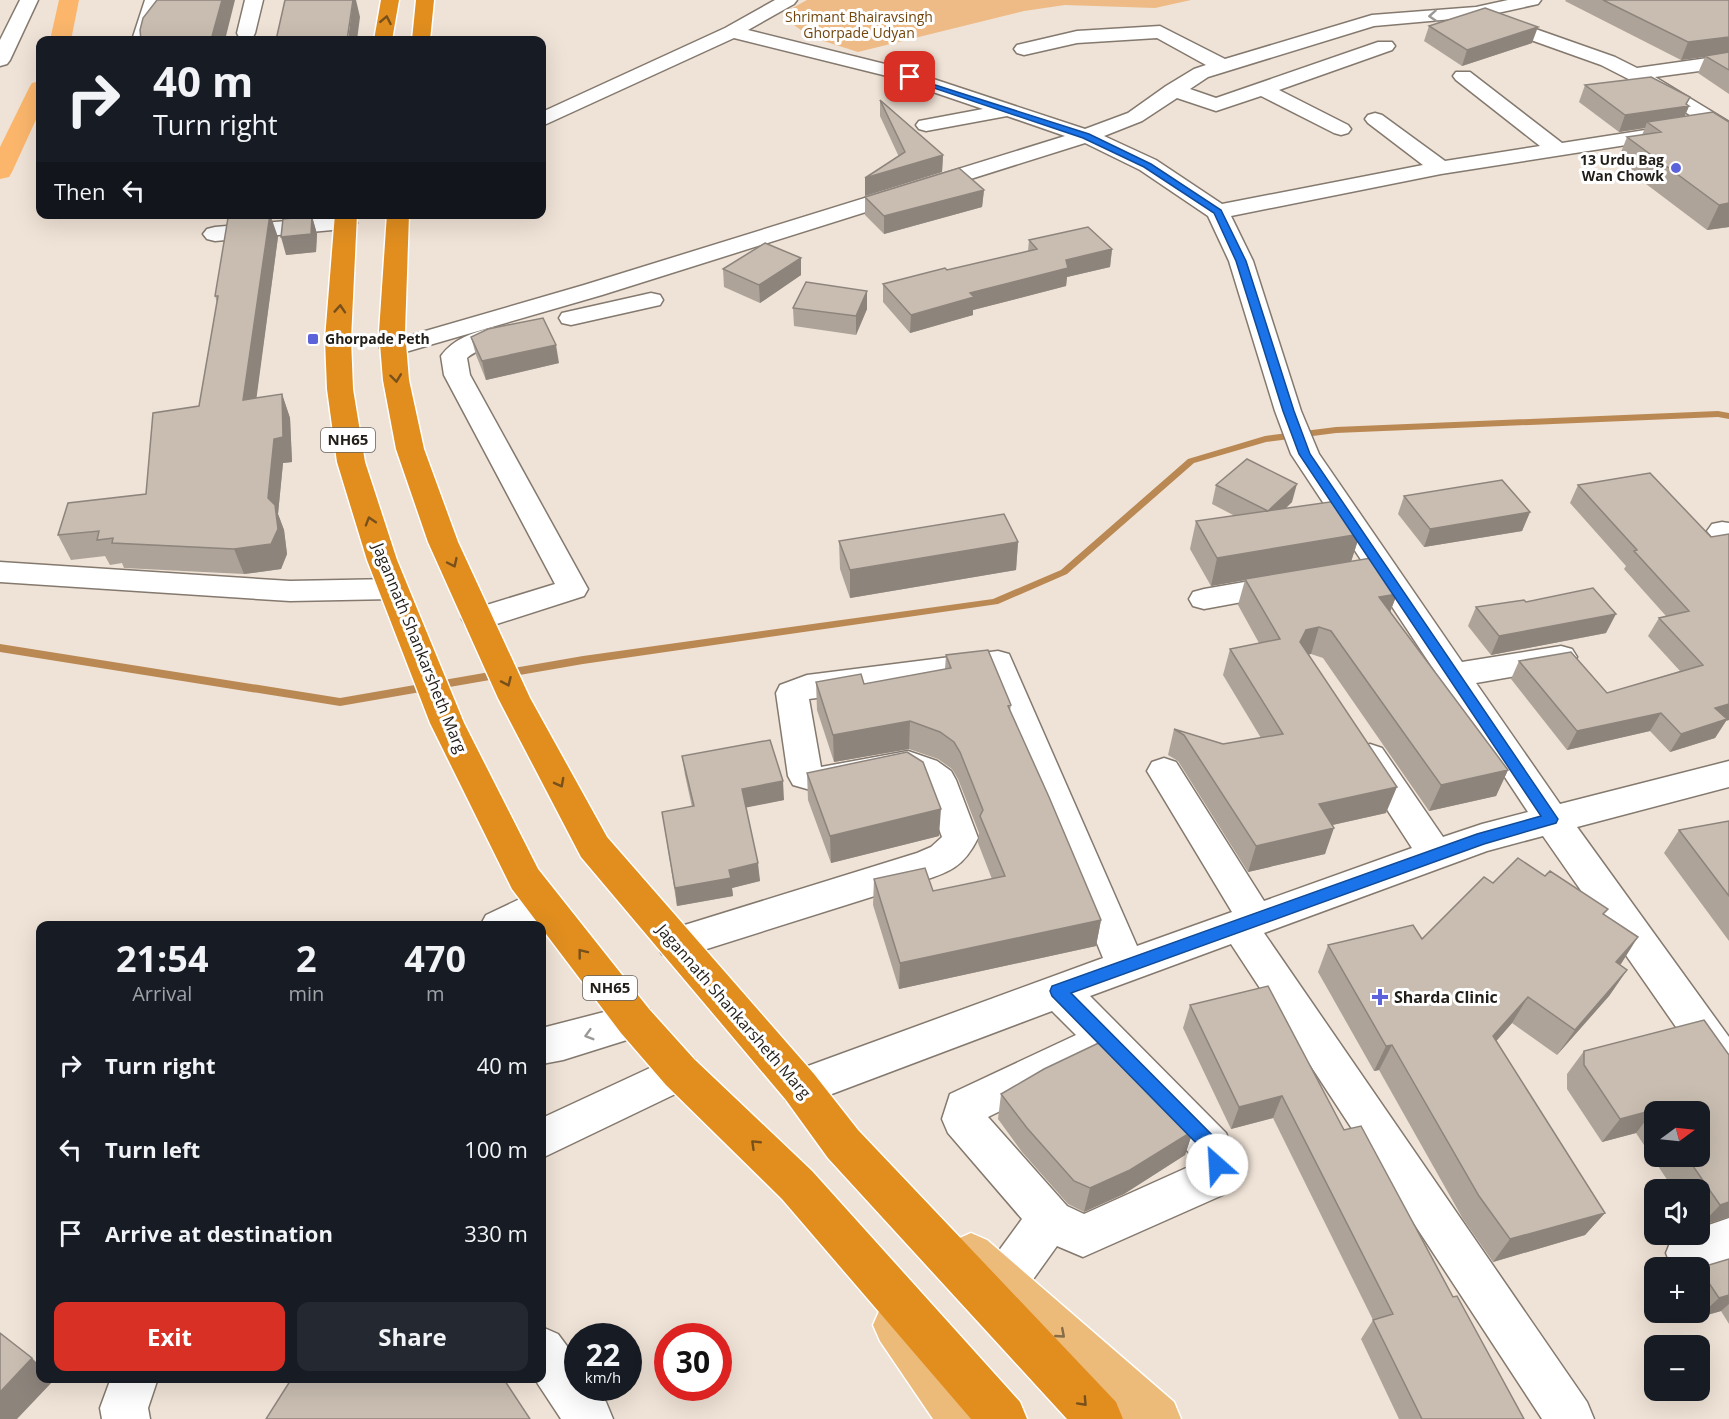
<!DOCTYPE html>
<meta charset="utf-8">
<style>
body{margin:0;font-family:"Open Sans",sans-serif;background:#242831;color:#f1f3f6;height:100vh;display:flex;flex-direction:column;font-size:22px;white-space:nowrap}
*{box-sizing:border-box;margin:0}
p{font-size:20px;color:#9ea1a6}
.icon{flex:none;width:33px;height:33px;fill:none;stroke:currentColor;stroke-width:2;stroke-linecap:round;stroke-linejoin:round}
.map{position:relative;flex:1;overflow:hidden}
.drawer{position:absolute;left:36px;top:921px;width:510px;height:462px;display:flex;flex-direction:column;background:#171b24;border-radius:12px;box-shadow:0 6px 24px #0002}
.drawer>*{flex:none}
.hud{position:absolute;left:36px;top:36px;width:510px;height:183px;border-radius:12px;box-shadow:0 6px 24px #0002;background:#171b24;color:#f1f3f6;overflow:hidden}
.needle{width:39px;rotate:75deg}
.fabs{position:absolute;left:1644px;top:1101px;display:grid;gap:12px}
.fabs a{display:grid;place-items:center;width:66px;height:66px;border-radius:12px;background:#171b24;box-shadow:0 6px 24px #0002;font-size:30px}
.speed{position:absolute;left:564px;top:1323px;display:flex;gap:12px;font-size:30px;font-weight:700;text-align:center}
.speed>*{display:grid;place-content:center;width:78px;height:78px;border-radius:50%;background:#171b24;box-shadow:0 6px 24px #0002;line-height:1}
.speed small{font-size:15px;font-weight:400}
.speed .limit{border:9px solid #d22;background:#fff;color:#111}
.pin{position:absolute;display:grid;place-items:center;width:51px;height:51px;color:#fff;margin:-26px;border-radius:12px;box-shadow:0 3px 9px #0006}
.me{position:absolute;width:66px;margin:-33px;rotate:334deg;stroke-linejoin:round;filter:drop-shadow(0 0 4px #0008)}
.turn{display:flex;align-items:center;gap:21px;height:126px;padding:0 18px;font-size:27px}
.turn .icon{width:78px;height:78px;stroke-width:2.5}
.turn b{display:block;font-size:42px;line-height:51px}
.then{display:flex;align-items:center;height:57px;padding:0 18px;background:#0003;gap:12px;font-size:22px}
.eta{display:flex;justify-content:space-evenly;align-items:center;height:102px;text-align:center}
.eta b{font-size:36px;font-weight:700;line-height:42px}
.cta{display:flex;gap:12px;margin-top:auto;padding:12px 18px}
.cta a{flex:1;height:69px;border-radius:12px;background:#d93025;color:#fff;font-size:24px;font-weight:700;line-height:69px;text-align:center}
.cta a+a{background:#242831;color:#f1f3f6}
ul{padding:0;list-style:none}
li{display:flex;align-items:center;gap:18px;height:84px;padding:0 18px}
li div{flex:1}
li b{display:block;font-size:22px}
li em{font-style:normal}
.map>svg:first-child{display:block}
.green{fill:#eebb86}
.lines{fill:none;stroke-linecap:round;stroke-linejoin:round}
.stream{fill:#ba8853;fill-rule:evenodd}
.canal{fill:#fbb66c;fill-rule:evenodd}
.minor-casing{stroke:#84796e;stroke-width:3}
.major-casing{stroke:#fff;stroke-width:3}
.highway-casing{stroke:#fff;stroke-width:3}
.minor{fill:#fff;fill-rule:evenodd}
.major{fill:#edbb79;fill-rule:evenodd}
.highway{fill:#e18e1f;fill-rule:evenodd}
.wall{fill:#ada398;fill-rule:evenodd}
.shaded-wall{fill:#8d847c}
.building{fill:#c9bdb1;stroke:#8d847c;stroke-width:1.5}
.oneway{stroke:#9b9997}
.oneway2{stroke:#77501b}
.oneway3{stroke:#876c48}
.route{fill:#1a73e8;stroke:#114b97;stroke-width:1.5}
.poi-dot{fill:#5c63da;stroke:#fff;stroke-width:2}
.labels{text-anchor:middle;stroke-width:6;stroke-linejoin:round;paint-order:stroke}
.far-park-label{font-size:14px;fill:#72460c;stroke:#fff}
.far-poi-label{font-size:14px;font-weight:bold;fill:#211d18;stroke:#fff;text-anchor:end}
.shield{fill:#fff;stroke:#64615d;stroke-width:1.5}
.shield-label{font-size:15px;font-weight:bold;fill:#211d18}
.street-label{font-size:16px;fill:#211d18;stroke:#fff}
.poi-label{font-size:16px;font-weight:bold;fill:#211d18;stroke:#fff;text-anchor:start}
</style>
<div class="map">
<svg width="1729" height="1419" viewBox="0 0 1729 1419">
<rect width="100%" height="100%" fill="#efe2d6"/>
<path class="green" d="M807 0H1191L1155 8 1065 5 1024 11 858 52 811 37 791 23 789 10Z"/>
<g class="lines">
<path class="stream" d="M1718 411 1729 413V419L1718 417 1336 433 1266 442 1194 463 1067 574 998 604 583 664 340 706 0 652V644L340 698 583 656 993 599 1061 570 1188 459 1265 436 1336 427Z"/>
<path class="canal" d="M59 0H79L71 40H50Z
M40 81V111L12 172 9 177 0 179V147L29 88 32 83Z"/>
<defs>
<path id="minor" d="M20 0H38L10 60 7 64 0 66V40Z
M145 0H163L150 40H132Z
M245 0H263L255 33 253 37H239L237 33Z
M775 0H797L794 4 748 30 897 67 1085 129 1128 113 1166 86 1194 69 1206 65 1157 38 1077 43 1024 55 1017 53 1014 49 1017 45 1077 31 1160 26 1225 59 1372 15 1476 7 1508 0H1541L1538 4 1493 14 1615 57 1637 68 1729 55V67L1655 77 1729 122V137L1722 135 1648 89 1601 65 1486 24 1484 20 1486 16 1374 26 1208 77 1190 89 1216 98 1378 42H1392L1395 46 1392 50 1279 90 1348 125 1351 129 1348 133 1341 135 1334 133 1261 96 1216 111 1177 98 1142 121 1104 136 1156 160 1222 204 1423 165 1368 123 1365 119 1368 115 1375 113 1382 115 1445 161 1540 146 1456 80 1453 76 1456 72H1470L1562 143 1671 126 1678 128 1681 132 1678 136 1671 138 1441 174 1231 216 1253 261 1301 411 1319 454 1462 662 1561 646 1572 649 1577 657 1572 665 1561 668 1476 683 1560 804 1729 761V787L1577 827 1729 1037V1088L1715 1083 1543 836 1487 851 1264 933 1587 1402 1594 1419H1542L1231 944 1090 996 1226 1133 1238 1165 1225 1194 1083 1257 1057 1246 1019 1299 1003 1305 987 1299 980 1283 987 1267 1022 1219 948 1133 942 1119 950 1094 1076 1035 1052 1011 800 1106 786 1100 780 1087 786 1074 1103 958 987 675 809 699 821 767 908 751 937 761 951 771 956 780 978 838C963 868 949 872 919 882L675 959 662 954 656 943 662 932 917 853 931 847 942 837 924 788 907 777 821 793 793 785 788 776 776 693 780 685 807 675 998 651 1009 654 1137 946 1232 912 1147 771 1152 762 1164 758 1176 762 1264 901 1412 848 1353 757 1358 748 1370 744 1382 748 1443 837 1482 824 1528 812 1291 454 1275 411 1229 261 1208 216 1140 170 1085 143 602 295 402 353 393 356 384 353 380 348 384 343 584 285 1065 136 1007 116 926 131 919 129 916 125 919 121 983 109 883 75 734 38 542 126V112L725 28ZM1102 1061 1194 1158 1195 1164 1084 1214 1067 1206 988 1117Z
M346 216 354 218 357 223 354 228 215 241 207 239 203 234 207 229 215 227Z
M651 293 660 295 663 300 660 305 571 325 562 323 559 318 562 313Z
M494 327 503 330 507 335C499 346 479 347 467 358L470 375 588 589 584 596 478 630 467 627 462 619 467 611 555 584 444 375 441 356C454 338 473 333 494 327Z
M1722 522 1729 523V548L1719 545 1707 531 1712 524Z
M0 562 290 581 393 579 404 582 408 589 404 596 393 599 290 601 0 582Z
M1285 575 1296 578 1300 585 1296 592 1204 609 1193 606 1189 599 1193 592 1204 589Z
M543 888 556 892 562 903C547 933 509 926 480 926L486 915Z
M635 1004 649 1009 655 1021 649 1033 563 1060 542 1064V1028Z
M680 1054 694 1059 700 1072 694 1085 542 1158V1118Z
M1729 1218V1262L1700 1271V1268H1672L1666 1253 1672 1238 1680 1234H1700V1228Z
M542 1327 558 1334 578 1361V1388H596L606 1402 613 1419H561L534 1378H542Z
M111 1378H158L148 1408 150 1419H102L100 1408Z"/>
<path id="major" d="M971 1233 987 1240 1174 1402 1181 1419H1121L955 1270 949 1255 955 1240Z
M896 1302 912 1309 979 1402 986 1419H933L880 1341 873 1325 880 1309Z"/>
<path id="highway" d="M381 0H399L392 40H374Z
M416 0H434L430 40H412Z
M335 214H357L351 339 353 389 365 462 397 560 464 723 538 869 649 1009 694 1059 812 1171 1020 1402 1027 1419H971L782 1199 666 1085 621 1033 512 889 430 723 367 560 337 462 327 389 325 339Z
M387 214H409L405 332 409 380 424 449 458 542 530 698 607 837 814 1074 858 1130 1116 1402 1123 1419H1067L828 1158 786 1100 581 857 498 698 428 542 396 449 383 380 379 332Z"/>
</defs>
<use href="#minor" class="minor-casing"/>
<use href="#major" class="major-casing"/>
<use href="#highway" class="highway-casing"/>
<use href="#minor" class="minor"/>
<use href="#major" class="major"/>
<use href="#highway" class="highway"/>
</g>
<path class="wall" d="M1566 0H1729V94L1698 73 1705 57 1681 60 1565 1Z
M1429 26 1532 43 1462 66 1424 41Z
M1585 85 1687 104 1689 106 1685 116 1729 122V227L1707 230 1617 162 1627 137 1642 135 1645 128 1619 132 1579 102Z
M880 100 943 155 942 172 865 196 899 157 880 116Z
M984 190 982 207 884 234 865 215V197Z
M289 214H324V216L312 217 317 234 316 252 286 255 290 218Z
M278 237 256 398 282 394 290 418 292 462 283 463 278 514 284 530 287 554 281 569 244 574 124 568 122 563 110 565 105 556 71 560 58 535 146 494 199 406 217 302 215 296Z
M1029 240 1112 249 1110 267 1067 277 1066 286 973 310V315L910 333 883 302V284L947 270 1028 251Z
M801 258V275L760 303 724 287 723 269Z
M867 291V309L856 335 794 326 793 308Z
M471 337 559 363 486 380 476 355Z
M1650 473 1726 721 1715 738 1670 752 1650 731 1567 750 1511 679 1519 661 1607 693 1680 671 1648 636 1659 618 1666 616 1624 569 1626 566 1570 503 1578 485Z
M1216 485 1292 502 1286 508 1360 534 1351 561 1397 594 1390 612 1508 770 1496 796 1429 811 1323 658 1311 654H1309L1386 813 1332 825 1325 854 1248 872 1178 761 1168 755 1174 729 1223 744 1261 738 1223 675 1230 649 1259 643 1238 605 1245 580 1211 586 1190 549 1196 521 1235 516 1212 504Z
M1404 496 1530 512 1522 531 1424 547 1398 514Z
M839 541 1018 542 1016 570 850 598 840 569Z
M1526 602 1606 633 1491 655 1468 626 1476 607Z
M946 655 1011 705 1010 711 1101 920 1096 946 899 989 873 905 874 879 933 891 992 879 978 843 979 833 958 779 952 769 938 759 909 749 834 762 817 710 816 682 864 684 945 669Z
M682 756 784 800 746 807 760 881 732 888 733 896 677 906 662 812 692 807 685 775Z
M807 773 939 836 831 863 808 800Z
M1729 821V941L1664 853 1679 830Z
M1493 883 1604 915 1620 965 1627 970 1609 996 1557 1055 1512 1023 1496 1041 1605 1213 1585 1235 1493 1262 1463 1219 1379 1070 1374 1071 1318 972 1328 945 1422 939Z
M1190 1005 1344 1130 1453 1297 1524 1419H1399L1361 1339 1373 1320 1273 1118 1231 1129 1183 1028Z
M1584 1051 1729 1055V1217L1700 1226V1190H1674L1636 1133 1602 1142 1567 1089V1074ZM1654 1112H1700V1156H1654Z
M1001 1094 1193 1131 1185 1155 1124 1194 1084 1212 1068 1204 1022 1152 998 1119Z
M1729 1259V1324L1721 1311 1697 1318 1694 1312H1700V1268Z"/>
<path class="shaded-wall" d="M222 0H235L225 40H211Z
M353 0H356L360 17 357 40H348Z
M1538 27 1532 43 1462 66 1467 50Z
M1729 37V53L1705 56V57L1681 60 1688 42Z
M1690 97 1686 106H1689L1682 122H1647L1645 128 1619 132 1625 115Z
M943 155 942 172 865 196V178Z
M984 190 982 207 884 234V216Z
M1729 203V227L1707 230 1719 205Z
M270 214 278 237 253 424 243 400Z
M312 216 317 234 316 252 286 255 281 237Z
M1112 249 1110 267 1067 277 1066 286 973 310V315L910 333 911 315 970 293 1066 260Z
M801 258V275L760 303 759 285Z
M867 291V309L856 335V316Z
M556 345 559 363 486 380 482 361Z
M282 394 290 418 292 462 283 463 278 514 284 530 287 554 281 569 244 574 234 549 274 439Z
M1297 484 1292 502 1263 530 1268 511Z
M1530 512 1522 531 1424 547 1430 529Z
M1360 534 1351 562 1211 586 1217 558Z
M1018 542 1016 570 850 598V570Z
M1397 594 1387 620 1379 597Z
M1616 614 1606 633 1491 655 1499 636Z
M1319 627 1311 654 1298 657 1300 642 1306 630Z
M1729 704V720L1726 721 1715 738 1670 752 1681 734 1715 708Z
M1661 713 1650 731 1567 750 1577 731Z
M910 721 909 749 834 762 833 735Z
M1508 770 1496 796 1429 811 1441 785Z
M783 781 784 800 744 808 742 789Z
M1397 787 1386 813 1310 830 1319 804Z
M941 809 939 836 831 863 830 836Z
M1334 828 1325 854 1248 872 1256 846Z
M758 863 760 881 732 888 733 896 677 906 675 888 729 870Z
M1101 920 1096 946 899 989 900 963Z
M1638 937 1621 964 1599 988 1616 962Z
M1627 970 1609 996 1557 1055 1575 1030Z
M1528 997 1512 1023 1478 1062 1493 1036Z
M1392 1045 1379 1070 1374 1071 1386 1046Z
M1282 1096 1273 1118 1231 1129 1239 1107Z
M1654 1110 1636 1133 1602 1142 1620 1119Z
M1193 1131 1185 1155 1124 1194 1084 1212 1090 1188Z
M1729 1202V1217L1700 1226 1720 1205Z
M1605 1213 1585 1235 1493 1262 1510 1239Z
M1729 1295V1304L1721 1311 1697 1318 1719 1298Z
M32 1358 40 1366V1378L55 1379 17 1419H0V1392Z"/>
<path class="building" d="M157 0H222L211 40H141L140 30 143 18Z
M285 0H353L347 40H276Z
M1603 0H1729V37L1688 42Z
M1485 8 1538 27 1467 50 1429 26Z
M1729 52V70L1705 56Z
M1651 77 1690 97 1686 104 1689 106 1625 115 1585 85Z
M880 100 943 155 865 178 905 152Z
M1713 112 1729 122V203L1719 205 1627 137 1661 132 1647 122Z
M959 168 984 190 884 216 865 197Z
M265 214H270L243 400 282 394 283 437 274 439 268 498 275 505 278 529 271 544 234 549 112 543 113 538 97 540 99 531 58 535 68 503 146 494 153 413 199 406 218 296H215L228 218Z
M312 216 311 234 281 237 283 219Z
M1088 227 1112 249 1066 260 1068 268 970 293 974 297 911 315 883 284 945 268 947 270 1037 249 1029 240Z
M765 243 801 258 759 285 723 269Z
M806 282 867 291 856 316 793 308Z
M543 318 556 345 482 361 471 337 488 329Z
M1247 459 1297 484 1268 511 1216 485Z
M1650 473 1711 537 1729 534V704L1715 708 1727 719 1681 734 1661 713 1577 731 1519 661 1571 652 1607 693 1703 665 1659 618 1689 611 1634 551 1637 550 1578 485Z
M1502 480 1530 512 1430 529 1404 496Z
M1337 501 1360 534 1217 558 1196 521Z
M1004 514 1018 542 850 570 839 541Z
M1371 558 1397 594 1379 597 1508 770 1441 785 1331 631 1319 627 1306 630 1300 642 1397 787 1319 804 1334 828 1256 846 1184 735 1174 729 1223 744 1283 734 1230 649 1280 639 1245 579Z
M1593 588 1616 614 1499 636 1476 607 1524 600 1526 602Z
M988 650 1011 705 1008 706 1049 797 1101 920 900 963 874 879 925 868 933 891 1005 876 980 816 983 810 960 752 954 742 940 732 910 721 833 735 816 682 861 674 864 684 951 668 946 655Z
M770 740 783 781 742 789 758 863 729 870 731 878 675 888 662 812 694 806 682 756Z
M907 752 923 762 941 809 830 836 807 773Z
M1729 821V896L1679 830Z
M1518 858 1545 876 1550 871 1608 909 1603 914 1638 937 1616 962 1627 970 1575 1030 1528 997 1493 1036 1605 1213 1510 1239 1479 1196 1392 1045 1386 1046 1328 945 1413 925 1422 939 1484 877 1493 883Z
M1268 986 1344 1130 1361 1126 1453 1297 1457 1296 1524 1419H1422L1373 1320 1393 1314 1282 1096 1239 1107 1190 1005Z
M1704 1020 1729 1055V1202L1720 1205 1686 1156H1700V1112H1655L1654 1110 1620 1119 1584 1065V1051Z
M1107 1039 1174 1108 1193 1131 1130 1170 1090 1188 1074 1181 1027 1128 1001 1094 1044 1069Z
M1729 1259V1295L1719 1298 1699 1268Z
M0 1333 32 1358 0 1392Z
M292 1378H503L530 1419H266Z"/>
<defs><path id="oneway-chevron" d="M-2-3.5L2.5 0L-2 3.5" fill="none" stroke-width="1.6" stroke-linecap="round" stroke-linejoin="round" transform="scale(1.5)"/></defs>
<g class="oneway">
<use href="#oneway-chevron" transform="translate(1433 16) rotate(176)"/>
<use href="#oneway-chevron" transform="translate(589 1035) rotate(164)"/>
</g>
<g class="oneway2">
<use href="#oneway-chevron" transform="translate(386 20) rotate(-79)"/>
<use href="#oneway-chevron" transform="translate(340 309) rotate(-86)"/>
<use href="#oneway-chevron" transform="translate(396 378) rotate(83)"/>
<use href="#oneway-chevron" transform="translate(370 521) rotate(-107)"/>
<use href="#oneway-chevron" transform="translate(453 563) rotate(65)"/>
<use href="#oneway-chevron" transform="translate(507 682) rotate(66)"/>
<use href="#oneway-chevron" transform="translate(560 783) rotate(62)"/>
<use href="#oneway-chevron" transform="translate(582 953) rotate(-128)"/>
<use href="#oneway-chevron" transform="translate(755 1144) rotate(-136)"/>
<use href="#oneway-chevron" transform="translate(1083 1402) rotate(47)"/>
</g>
<use class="oneway3" href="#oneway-chevron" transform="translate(1061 1334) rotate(41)"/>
<path class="route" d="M907 76 1089 134 1151 164 1221 210 1246 261 1294 411 1310 454 1558 819 1556 823 1484 844 1071 993 1218 1141 1226 1165 1223 1171 1217 1173 1211 1171 1204 1151 1052 996 1050 991 1052 986 1477 834 1541 816 1299 454 1283 411 1236 261 1214 213 1144 167 1083 138 907 79Z"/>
<g class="poi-dot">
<circle cx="1676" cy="168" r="6"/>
<rect x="307" y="333" width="12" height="12" rx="3"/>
<path d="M1377 988h6v6h6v6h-6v6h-6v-6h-6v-6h6z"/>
</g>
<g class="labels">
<g class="far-park-label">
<text x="859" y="22">Shrimant Bhairavsingh<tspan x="859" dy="16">Ghorpade Udyan</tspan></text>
</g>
<g class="far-poi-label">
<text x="1664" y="165">13 Urdu Bag<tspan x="1664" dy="16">Wan Chowk</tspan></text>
<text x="325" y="344" text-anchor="start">Ghorpade Peth</text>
</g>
<g class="shield">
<rect x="321" y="428" width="54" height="24" rx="4.5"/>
<rect x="583" y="976" width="54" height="24" rx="4.5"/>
</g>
<g class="shield-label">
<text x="348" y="445">NH65</text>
<text x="610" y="993">NH65</text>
</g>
<g class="street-label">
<text transform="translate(420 648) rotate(68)" y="6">Jagannath Shankarsheth Marg</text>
<text transform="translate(734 1011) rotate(49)" y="6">Jagannath Shankarsheth Marg</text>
</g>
<g class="poi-label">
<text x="1394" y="1003">Sharda Clinic</text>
</g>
</g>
</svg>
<div class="fabs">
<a><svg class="needle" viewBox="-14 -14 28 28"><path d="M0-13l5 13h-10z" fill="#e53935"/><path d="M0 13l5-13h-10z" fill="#9ea1a6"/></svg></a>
<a><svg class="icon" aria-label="sound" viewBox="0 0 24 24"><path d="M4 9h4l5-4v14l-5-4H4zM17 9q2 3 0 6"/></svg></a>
<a>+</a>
<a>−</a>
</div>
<div class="speed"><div>22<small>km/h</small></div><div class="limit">30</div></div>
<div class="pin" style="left:910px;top:77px;background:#d93025"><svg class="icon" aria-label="arrive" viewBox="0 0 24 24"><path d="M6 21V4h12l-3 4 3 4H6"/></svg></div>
<svg class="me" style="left:1217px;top:1165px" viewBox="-20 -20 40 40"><circle r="19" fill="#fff"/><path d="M0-13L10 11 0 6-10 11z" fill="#1a73e8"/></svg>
<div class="hud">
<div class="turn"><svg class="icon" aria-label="right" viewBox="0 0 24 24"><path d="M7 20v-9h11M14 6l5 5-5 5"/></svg><div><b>40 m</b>Turn right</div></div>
<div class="then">Then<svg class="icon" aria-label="left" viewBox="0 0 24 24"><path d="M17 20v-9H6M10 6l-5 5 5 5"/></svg></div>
</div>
<section class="drawer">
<div class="eta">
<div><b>21:54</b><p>Arrival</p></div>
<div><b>2</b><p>min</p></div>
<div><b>470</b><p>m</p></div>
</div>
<ul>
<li><svg class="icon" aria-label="right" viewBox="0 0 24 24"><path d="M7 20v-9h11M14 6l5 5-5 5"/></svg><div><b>Turn right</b></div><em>40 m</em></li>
<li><svg class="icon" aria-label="left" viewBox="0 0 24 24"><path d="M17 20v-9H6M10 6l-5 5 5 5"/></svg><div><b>Turn left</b></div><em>100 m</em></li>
<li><svg class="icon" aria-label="arrive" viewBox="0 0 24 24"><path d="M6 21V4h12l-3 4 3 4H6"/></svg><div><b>Arrive at destination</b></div><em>330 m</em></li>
</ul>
<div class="cta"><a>Exit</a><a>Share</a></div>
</section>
</div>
